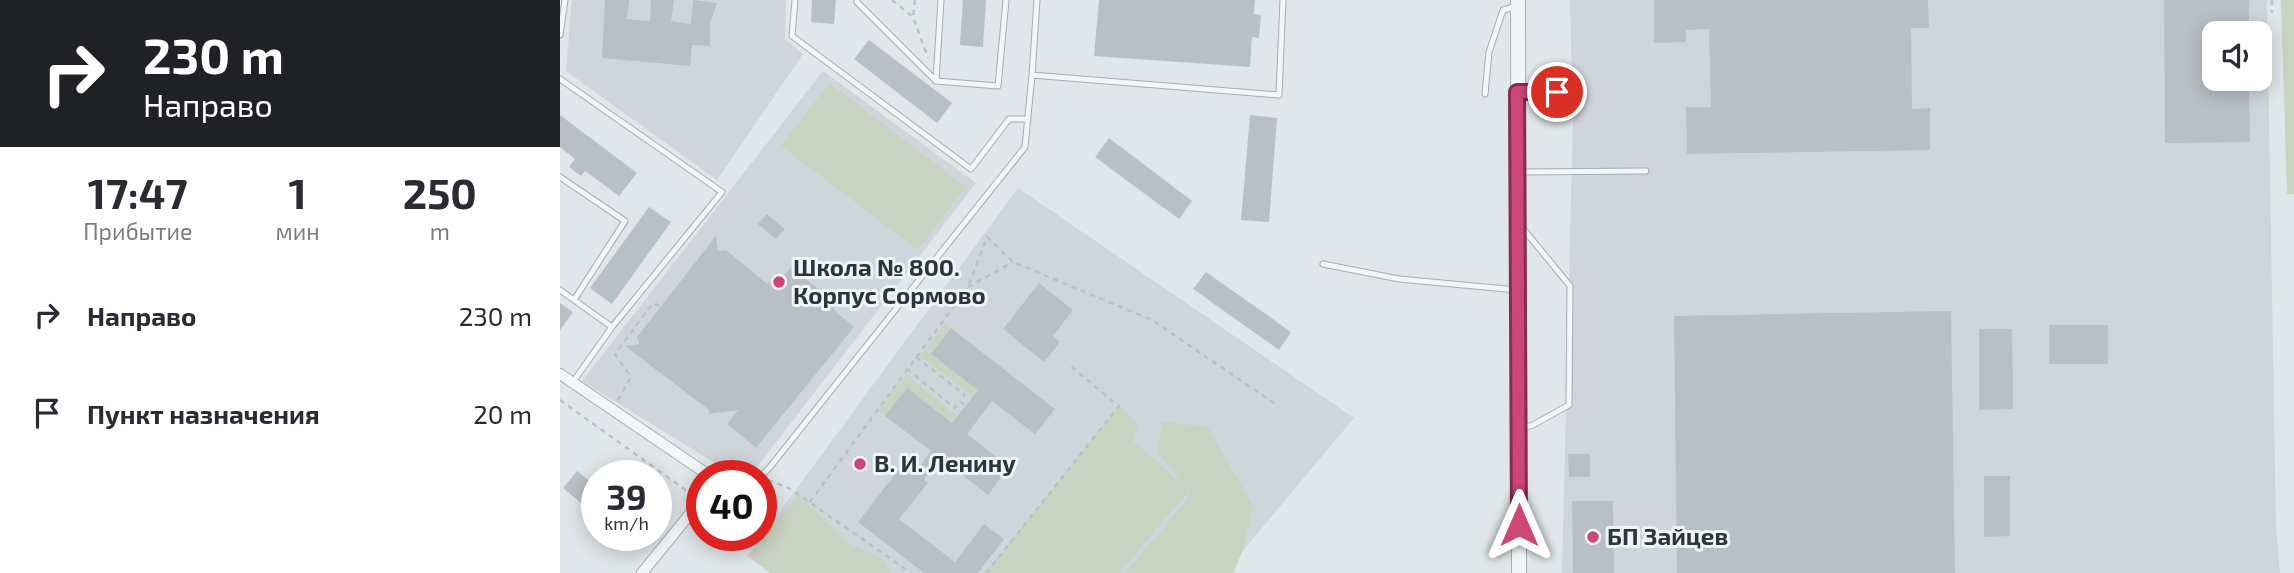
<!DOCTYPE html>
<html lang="ru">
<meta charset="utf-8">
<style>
body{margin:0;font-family:"Exo 2",sans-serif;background:#f7f7f7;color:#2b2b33;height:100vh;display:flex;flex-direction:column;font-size:26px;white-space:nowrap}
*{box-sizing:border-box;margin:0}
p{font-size:23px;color:#7c7c81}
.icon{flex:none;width:38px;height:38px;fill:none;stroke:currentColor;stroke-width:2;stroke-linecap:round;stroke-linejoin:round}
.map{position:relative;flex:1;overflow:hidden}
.details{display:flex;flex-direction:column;background:#fff;width:560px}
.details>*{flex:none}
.guide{background:#202124;color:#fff;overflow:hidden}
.fabs{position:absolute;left:1642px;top:21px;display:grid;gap:14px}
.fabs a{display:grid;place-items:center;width:70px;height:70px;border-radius:14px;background:#fff;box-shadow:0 4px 18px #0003;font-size:35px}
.speed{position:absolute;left:21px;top:460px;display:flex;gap:14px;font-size:35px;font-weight:700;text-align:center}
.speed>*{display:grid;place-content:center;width:91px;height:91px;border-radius:50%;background:#fff;box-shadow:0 4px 18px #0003;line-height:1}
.speed small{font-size:18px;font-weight:400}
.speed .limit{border:10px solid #d22;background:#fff;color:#111}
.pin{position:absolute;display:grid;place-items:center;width:60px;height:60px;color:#fff;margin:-30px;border:4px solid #fff;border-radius:50%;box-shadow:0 2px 7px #0007}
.me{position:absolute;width:77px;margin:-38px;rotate:0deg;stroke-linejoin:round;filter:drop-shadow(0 0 5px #0008)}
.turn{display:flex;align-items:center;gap:24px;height:147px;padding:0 28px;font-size:32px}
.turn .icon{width:91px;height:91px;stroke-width:2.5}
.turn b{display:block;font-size:49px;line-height:60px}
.eta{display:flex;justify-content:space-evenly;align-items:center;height:119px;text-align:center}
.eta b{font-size:42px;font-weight:700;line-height:49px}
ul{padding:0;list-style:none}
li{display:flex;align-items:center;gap:21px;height:98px;padding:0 28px}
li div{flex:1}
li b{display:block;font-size:26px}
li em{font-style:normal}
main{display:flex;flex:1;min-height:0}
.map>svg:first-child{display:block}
.built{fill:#cfd5db;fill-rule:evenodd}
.green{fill:#cad3c2}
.building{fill:#b8c0c6}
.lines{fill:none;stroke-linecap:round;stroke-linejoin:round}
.service-casing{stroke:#a5aeb3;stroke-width:7}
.minor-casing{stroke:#a5aeb3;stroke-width:12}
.tertiary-casing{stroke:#a5aeb3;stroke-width:16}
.path{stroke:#bac0c4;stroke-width:2.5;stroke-dasharray:5 5;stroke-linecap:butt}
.service{stroke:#f3f6f7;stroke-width:5}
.minor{stroke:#f3f6f7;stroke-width:10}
.tertiary{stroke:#f3f6f7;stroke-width:14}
.route-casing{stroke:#852e4d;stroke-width:18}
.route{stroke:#cc4776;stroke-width:12}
.poi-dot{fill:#cc4776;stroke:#f0f4f7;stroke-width:2.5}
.labels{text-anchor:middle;stroke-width:6;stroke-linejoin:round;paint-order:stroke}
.poi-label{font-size:24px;font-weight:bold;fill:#293640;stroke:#f0f4f7;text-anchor:start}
</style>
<main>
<section class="details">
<div class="guide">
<div class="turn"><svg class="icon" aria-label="right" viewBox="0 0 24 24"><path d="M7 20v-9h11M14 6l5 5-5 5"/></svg><div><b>230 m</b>Направо</div></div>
</div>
<div class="eta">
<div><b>17:47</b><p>Прибытие</p></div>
<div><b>1</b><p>мин</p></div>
<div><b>250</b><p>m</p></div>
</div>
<ul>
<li><svg class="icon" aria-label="right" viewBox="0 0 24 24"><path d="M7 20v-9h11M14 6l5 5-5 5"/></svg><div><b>Направо</b></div><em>230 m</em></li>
<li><svg class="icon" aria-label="arrive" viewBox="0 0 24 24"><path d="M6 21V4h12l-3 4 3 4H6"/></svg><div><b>Пункт назначения</b></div><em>20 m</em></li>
</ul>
</section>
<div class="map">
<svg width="1734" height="573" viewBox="0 0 1734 573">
<rect width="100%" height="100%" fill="#e0e6e9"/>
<path class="built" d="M12 0H226L225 39 243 54 157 180 6 71Z
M1010 0H1707L1716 529 1720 573H1002L1013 116ZM1654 33H1699V79H1654Z
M263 71 416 183 190 476H176L22 381Z
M458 188 794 418 664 573H210L187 556Z"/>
<path class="green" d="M1721 0H1734V194H1727Z
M269 83 406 187 358 250 221 146Z
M385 323 391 328 418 390 413 397 360 356Z
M346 374 398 417 392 423 325 416 317 411Z
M559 406 578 424 573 441 625 486 598 452 602 422 648 427 693 506 683 550 673 573H565L627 500 629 491 559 573H426Z
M239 495 288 543 324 560 330 573H211L188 555Z"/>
<path class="building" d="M45 0H69L67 19 90 21 91 0H114L111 21 131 24 133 0 157 3 150 23V46L132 45 130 66 42 58Z
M252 0H276L274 24 251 22Z
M403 0H426L423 47 400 45Z
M539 0H695L694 14 701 15 699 38 692 37 690 67 534 56Z
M1094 0H1368L1369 28H1351L1352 109 1370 108V150L1127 154 1126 107H1151L1149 29 1126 30V42L1094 43Z
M1604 0H1689V33H1654V79H1689L1690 142 1605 143Z
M309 40 392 103 377 123 294 59Z
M0 115 77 173 59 196 25 171 21 176 9 167 15 159 0 147Z
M690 115 717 118 709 222 681 220Z
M549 138 632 201 619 219 535 157Z
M89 207 111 222 52 304 30 288Z
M207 214 225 229 216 239 198 224Z
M156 236 158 251 166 250 207 284 209 282 215 287 231 267 277 304 273 309 294 327 196 448 167 424 178 410 149 414V410L65 346 79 344 77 337Z
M646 272 731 332 719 350 633 289Z
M479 283 513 310 493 336 500 342 484 362 443 329Z
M0 303 13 312 0 330Z
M1391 311 1395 573H1117L1114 316Z
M1489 325H1548V364H1489Z
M391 328 495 409 475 434 432 401 407 434 449 467 428 495 380 458 364 480 368 483 339 519 395 562 424 524 444 539 418 573H364L298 522 343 464 355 473 371 451 325 416 347 388 392 423 418 390 371 354Z
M1419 329H1452L1453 409 1419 410Z
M1008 454H1030V477H1009Z
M17 471 37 487V516L3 488Z
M1424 476H1450V536L1424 537Z
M1012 501H1053L1054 573H1013Z"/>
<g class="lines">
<defs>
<path id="service" d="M235 0 232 36 411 169 449 119H468
M297 0V2L376 81 438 86 446 0
M0 35 5 0
M472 75 477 0
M0 79 162 192 52 327
M376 81 381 0
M961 92 1017 93
M925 94 929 52 943 10 958 6
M959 172 1086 171
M0 177 65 221 14 300
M763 264 839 279 957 290
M0 290 52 327 13 382
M959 429 973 425 1009 405 1010 286 961 226
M201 476 210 467 465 147 472 75 719 95 723 0"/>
<path id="minor" d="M0 374 150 476
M82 573 142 499"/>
<path id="tertiary" d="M958 0 959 573"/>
</defs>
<use href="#service" class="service-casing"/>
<use href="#minor" class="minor-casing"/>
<use href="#tertiary" class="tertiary-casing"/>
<path class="path" d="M332 0 353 17
M355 0 353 17 368 58
M1712 0V13
M408 287 453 262
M356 357 405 395 400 401 406 406
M347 369 395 408 400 401
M0 400 131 494
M58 400 71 377 55 354 93 303 101 307
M208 480 229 488 351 573
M250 502 408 287 427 237 453 262 592 320 717 405
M426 573 559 406 508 364"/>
<use href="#service" class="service"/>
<use href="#minor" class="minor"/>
<use href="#tertiary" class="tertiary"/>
</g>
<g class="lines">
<defs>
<path id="route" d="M959 525 957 92H997"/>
</defs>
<use href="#route" class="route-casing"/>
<use href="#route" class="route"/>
</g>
<g class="poi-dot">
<circle cx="219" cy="282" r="7"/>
<circle cx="300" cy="464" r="7"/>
<circle cx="1033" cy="537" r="7"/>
</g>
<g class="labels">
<g class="poi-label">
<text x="233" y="276">Школа № 800.<tspan x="233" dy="28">Корпус Сормово</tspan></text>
<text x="314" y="472">В. И. Ленину</text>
<text x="1047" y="545">БП Зайцев</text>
</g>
</g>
</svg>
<div class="fabs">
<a><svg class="icon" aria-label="sound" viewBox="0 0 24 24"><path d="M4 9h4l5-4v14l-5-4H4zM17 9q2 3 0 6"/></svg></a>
</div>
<div class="speed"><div>39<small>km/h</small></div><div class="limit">40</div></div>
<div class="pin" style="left:997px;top:92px;background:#d93025"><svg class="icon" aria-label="arrive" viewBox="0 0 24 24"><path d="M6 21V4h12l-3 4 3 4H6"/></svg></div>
<svg class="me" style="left:959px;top:525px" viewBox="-20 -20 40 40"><path d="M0-17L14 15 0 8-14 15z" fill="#cc4776" stroke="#fff" stroke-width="4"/></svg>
</div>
</main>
